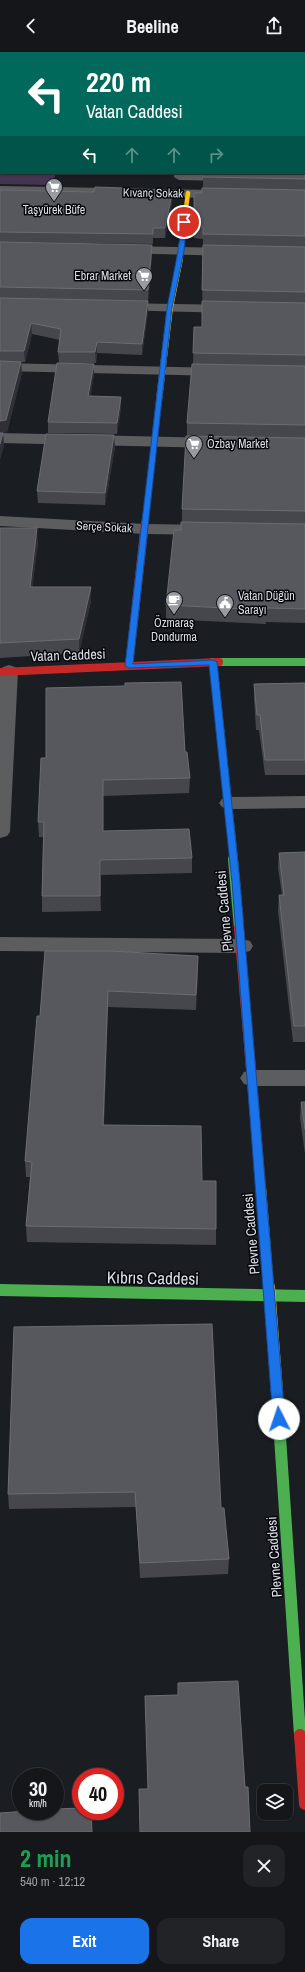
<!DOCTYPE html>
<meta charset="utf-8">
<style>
body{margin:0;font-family:"Archivo Narrow",sans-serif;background:#212327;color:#f1f3f6;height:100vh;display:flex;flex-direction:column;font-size:15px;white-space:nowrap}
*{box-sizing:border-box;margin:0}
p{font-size:13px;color:#9d9fa2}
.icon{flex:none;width:22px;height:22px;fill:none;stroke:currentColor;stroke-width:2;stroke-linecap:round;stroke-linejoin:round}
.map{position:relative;height:1780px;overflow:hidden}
.panel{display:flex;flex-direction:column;background:#14161a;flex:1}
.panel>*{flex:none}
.banner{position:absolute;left:0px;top:0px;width:305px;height:122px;box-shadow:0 1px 3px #0004,0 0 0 1px #333539;background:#00695c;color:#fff;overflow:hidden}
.tools{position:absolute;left:257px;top:1732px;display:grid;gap:8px}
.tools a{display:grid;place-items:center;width:36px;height:36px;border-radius:8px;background:#14161a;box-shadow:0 1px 3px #0004,0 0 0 1px #333539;font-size:20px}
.speed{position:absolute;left:12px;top:1716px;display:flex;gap:8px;font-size:20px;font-weight:700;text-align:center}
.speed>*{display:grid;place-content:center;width:52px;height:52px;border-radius:50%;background:#14161a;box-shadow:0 1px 3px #0004,0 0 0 1px #333539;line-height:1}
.speed small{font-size:10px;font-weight:400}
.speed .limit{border:6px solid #d22;background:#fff;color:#111}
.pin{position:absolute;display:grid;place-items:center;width:34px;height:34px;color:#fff;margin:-17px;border:2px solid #fff;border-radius:50%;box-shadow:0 1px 4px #0007}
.me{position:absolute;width:44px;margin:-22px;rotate:356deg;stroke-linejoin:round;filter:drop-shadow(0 0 3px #0008)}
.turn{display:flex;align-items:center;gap:14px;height:84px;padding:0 20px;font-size:18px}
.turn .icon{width:52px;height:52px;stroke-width:2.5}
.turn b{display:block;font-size:28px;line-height:34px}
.lanes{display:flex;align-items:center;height:38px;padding:0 20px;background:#0003;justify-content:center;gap:20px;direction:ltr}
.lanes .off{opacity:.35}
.round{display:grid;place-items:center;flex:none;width:42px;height:42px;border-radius:12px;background:#212327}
.head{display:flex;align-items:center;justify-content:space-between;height:68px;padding:0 20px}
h1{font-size:24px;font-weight:700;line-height:30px;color:#1e9e55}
.cta{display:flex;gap:8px;margin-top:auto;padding:8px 20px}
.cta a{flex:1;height:46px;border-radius:12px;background:#1a73e8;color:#fff;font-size:16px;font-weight:700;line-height:46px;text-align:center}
.cta a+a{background:#212327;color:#f1f3f6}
header{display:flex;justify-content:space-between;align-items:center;height:52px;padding:0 20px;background:#14161a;font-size:18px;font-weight:700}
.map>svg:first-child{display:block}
.green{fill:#463551}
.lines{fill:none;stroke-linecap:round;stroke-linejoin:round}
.lane{fill:#5b5d5f;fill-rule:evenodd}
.street{fill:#5b5d5f;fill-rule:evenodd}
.fast-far2{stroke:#4caf50;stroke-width:8}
.fast-far1{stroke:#4caf50;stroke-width:10}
.fast{stroke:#4caf50;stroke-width:12}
.slow-far3{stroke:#ffc107;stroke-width:4.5}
.slow-far2{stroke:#ffc107;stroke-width:6}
.slow-far1{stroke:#ffc107;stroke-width:10}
.slow{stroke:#ffc107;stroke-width:12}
.jam-far3{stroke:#c62828;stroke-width:6}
.jam-far2{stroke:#c62828;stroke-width:8}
.jam-far1{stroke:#c62828;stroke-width:10}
.jam{stroke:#c62828;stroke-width:12}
.wall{fill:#46474c}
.shaded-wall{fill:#2e3035}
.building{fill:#56585d;stroke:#6b6d72}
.route{fill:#1a73e8;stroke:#114b97}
.labels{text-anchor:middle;stroke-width:3;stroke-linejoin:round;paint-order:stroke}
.far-street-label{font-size:12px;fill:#dadee5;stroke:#05060b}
.far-poi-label{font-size:12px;fill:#dadee5;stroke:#05060b}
.street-label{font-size:14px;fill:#dadee5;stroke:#05060b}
.near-street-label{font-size:17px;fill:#dadee5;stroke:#05060b}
</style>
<header><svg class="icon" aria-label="back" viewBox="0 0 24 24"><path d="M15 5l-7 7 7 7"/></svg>Beeline<svg class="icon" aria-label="share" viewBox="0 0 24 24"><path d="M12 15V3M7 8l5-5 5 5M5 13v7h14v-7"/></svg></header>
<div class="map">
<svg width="305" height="1780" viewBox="0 0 305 1780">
<rect width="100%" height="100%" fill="#1a1d22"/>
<path class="green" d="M0 48 1 121H56L52 133 0 132Z"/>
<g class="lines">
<path class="lane" d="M304 81H305V87H304Z
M174 121 225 123 230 126 225 129 179 128 174 125Z"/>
<path class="street" d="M0 134 212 138 218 142 212 146 0 142Z
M121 194 233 196 239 200 233 204 116 201 115 198 116 195Z
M118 251 232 253 237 254 239 257 237 260 232 261 113 258 111 255 113 252Z
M0 311 221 316 226 317 228 320 226 323 221 324 0 319Z
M0 381 216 386 221 388 224 391 221 394 216 396 0 391Z
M0 464 145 472 212 473 218 474 220 478 218 482 212 483 145 482 0 474Z
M9 613 15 615 18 619 10 780 7 784 0 786V619L3 615Z
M305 744V756L229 757 222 755 219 751 222 747 229 745Z
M0 885 242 887 250 889 253 894 250 899 242 901 0 899Z
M252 1018H305V1034H252L244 1032 240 1026 244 1020Z"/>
<path class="fast-far2" d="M213 610 234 808
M219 610H305"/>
<path class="fast-far1" d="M233 807 239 876"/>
<path class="fast" d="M0 1238 305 1244
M277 1340 300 1683"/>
<path class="slow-far3" d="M179 208 188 141"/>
<path class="slow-far2" d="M159 348 170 256 180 207"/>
<path class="slow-far1" d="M261 1135 269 1236"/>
<path class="slow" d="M269 1235 277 1340"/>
<path class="jam-far3" d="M145 472 159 348"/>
<path class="jam-far2" d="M129 614 145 471
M0 620 219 610"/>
<path class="jam-far1" d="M239 876 261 1135"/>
<path class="jam" d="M300 1683 305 1752"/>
</g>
<path class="wall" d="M0 0H305V34H304V1H1V3L0 4Z
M1 5V29H0V6Z
M304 85H305V571L266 570V572L166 567V553L181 478 182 470V457L187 384V371L193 312 194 275H202L203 187 194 186V141H202L203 136V125L304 121Z
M124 136V141L172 151 165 186H153V192L0 190V138L94 140Z
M0 190 152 203 148 249 45 247 148 260 142 303 97 301 96 311H59L58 300 60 288 32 282 25 310H21L22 321 7 380 0 381H3L4 393 0 407Z
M94 322 90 344 121 345V356L117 382 48 381V370Z
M115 395 105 453 38 451 37 439Z
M0 476 38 490 32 535 91 549 79 601 0 606Z
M305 631V723H265L259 678H256L254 646V632Z
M185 700 190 726 189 741 103 744V779L192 806V821L101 823V859L42 860V844L43 785H39L38 770 41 706Z
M305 800V990H293L278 859 279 843H282L278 816 279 801Z
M45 899 198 920 196 958 108 955 104 1073 202 1129 216 1177V1193L27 1190 26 1174 30 1125H26L25 1109 40 964Z
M301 1050H305V1102L300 1066Z
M14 1275 221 1456 229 1507 228 1522 140 1526 136 1455 9 1457 8 1442Z
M178 1631 245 1735 148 1737 145 1644 178 1643Z"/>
<path class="shaded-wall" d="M172 142V151L165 186V176Z
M152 193V203L148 249V238Z
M148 249V260L142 303V292Z
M31 271 32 282 25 310 24 299Z
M97 290V301L96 311 95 300Z
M21 310 22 321 7 380 0 381V369Z
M94 312V322L89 355 88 344Z
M121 345V356L117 382V371Z
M3 381 4 393 0 407V392Z
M114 383 115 395 105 453V441Z
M37 476 38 490 31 549 30 535Z
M91 535V549L79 601V587Z
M100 808 101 823V859L100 844Z
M198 904V920L196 958V943Z
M108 939V955L103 1089V1073Z"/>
<path class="building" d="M2 0H95L94 1H1Z
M112 0H305V27H304V1H131Z
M1 5V22H0V6Z
M304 85H305V112L304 111Z
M304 120H305V127L203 125V121H304Z
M95 135 124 136 123 140 172 142 165 176H153V182L0 180V138L94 140Z
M202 136 305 138V184L203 182V175H194V141H202Z
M0 190 152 193 148 238 0 235Z
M203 193 305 195V240L202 238Z
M0 246 148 249 142 292 97 290 95 300H58L61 277 31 271 24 299H0Z
M202 249 305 251V303L193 301 194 275H202Z
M0 309 21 310 6 368 0 369Z
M57 311 94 312 88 344 121 345 117 371 48 370Z
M192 312 305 314V373L187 371Z
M0 381H3L0 392Z
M46 382 114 383 105 441 37 439Z
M186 384 305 386V459L182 457Z
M181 470 305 472V557L267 556V558L166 553 174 478H181Z
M0 476H37L30 535H91L79 587 0 591Z
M181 630 185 700H187L190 726 103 728V779L189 777 192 806 100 808V844H42L44 770H38L41 706H46V636L125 634V631Z
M305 631V708H265L260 663H257L254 632Z
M305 800V974H294L279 843H284L279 801Z
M45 899H110L198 904 196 943 108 939 103 1073 201 1074 202 1129H216V1177L26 1174 32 1110 25 1109 37 964H40Z
M301 1050H305V1077Z
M212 1272 221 1456H224L229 1507 140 1511 135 1440 8 1442 14 1275Z
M238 1629 245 1735H248L250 1780H140L139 1737H148L145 1644 178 1643V1631Z
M81 1756V1759H91L92 1780H0V1761L27 1759H55V1757Z"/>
<path class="route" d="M184 169 187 170 184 199 172 256 133 612 213 608 217 610 240 830 285 1367 283 1370 279 1372 275 1370 273 1367 232 830 209 613 129 616 125 614 167 256 178 199 182 170Z"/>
<defs>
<symbol id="supermarket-pin" viewBox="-11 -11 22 30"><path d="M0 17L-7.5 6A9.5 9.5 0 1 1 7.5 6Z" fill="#979aa1" stroke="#05060b"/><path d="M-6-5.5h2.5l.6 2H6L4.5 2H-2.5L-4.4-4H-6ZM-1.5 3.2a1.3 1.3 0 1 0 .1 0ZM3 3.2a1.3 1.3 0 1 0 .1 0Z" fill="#fff"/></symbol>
<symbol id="cafe-pin" viewBox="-11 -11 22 30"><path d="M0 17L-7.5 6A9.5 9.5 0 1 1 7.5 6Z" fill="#979aa1" stroke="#05060b"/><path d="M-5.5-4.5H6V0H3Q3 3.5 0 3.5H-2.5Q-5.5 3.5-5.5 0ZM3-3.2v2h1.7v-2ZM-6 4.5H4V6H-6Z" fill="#fff"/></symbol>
<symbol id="civic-pin" viewBox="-11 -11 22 30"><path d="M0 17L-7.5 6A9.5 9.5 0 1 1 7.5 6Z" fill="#979aa1" stroke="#05060b"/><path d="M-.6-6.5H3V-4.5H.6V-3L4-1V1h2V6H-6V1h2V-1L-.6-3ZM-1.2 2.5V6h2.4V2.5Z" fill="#fff"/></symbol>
</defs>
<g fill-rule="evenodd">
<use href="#supermarket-pin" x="44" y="125" width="20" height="27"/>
<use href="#supermarket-pin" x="134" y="214" width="20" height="27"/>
<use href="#supermarket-pin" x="184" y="382" width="20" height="27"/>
<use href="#cafe-pin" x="164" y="538" width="20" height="27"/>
<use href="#civic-pin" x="215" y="541" width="20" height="27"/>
</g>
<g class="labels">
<g class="far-street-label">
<text transform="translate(153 141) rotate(1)" y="4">Kıvanç Sokak</text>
<text transform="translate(104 475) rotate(3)" y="4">Serçe Sokak</text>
</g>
<g class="far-poi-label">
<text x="54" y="162">Taşyürek Büfe</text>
<text x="131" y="228" text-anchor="end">Ebrar Market</text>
<text x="207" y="396" text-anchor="start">Özbay Market</text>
<text x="238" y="548" text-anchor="start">Vatan Düğün<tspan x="238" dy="14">Sarayı</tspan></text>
<text x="174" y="575">Özmaraş<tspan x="174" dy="14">Dondurma</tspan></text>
</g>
<g class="street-label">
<text transform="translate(68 603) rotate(-2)" y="5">Vatan Caddesi</text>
<text transform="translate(224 859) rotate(-95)" y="5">Plevne Caddesi</text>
<text transform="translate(251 1182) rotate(-95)" y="5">Plevne Caddesi</text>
<text transform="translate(274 1505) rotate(-94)" y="5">Plevne Caddesi</text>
</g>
<g class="near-street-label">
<text transform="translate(153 1226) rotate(1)" y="6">Kıbrıs Caddesi</text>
</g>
</g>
</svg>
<div class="tools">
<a><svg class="icon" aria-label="layers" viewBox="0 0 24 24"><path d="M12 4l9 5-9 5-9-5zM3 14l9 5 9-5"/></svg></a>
</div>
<div class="speed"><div>30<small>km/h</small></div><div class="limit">40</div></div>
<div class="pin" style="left:184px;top:170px;background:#d93025"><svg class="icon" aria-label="arrive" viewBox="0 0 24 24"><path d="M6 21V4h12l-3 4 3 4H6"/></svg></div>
<svg class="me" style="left:279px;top:1367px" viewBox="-20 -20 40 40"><circle r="19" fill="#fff"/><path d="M0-13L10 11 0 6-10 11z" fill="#1a73e8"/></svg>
<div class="banner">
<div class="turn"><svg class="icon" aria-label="left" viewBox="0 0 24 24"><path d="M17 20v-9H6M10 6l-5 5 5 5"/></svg><div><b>220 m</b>Vatan Caddesi</div></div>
<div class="lanes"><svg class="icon" aria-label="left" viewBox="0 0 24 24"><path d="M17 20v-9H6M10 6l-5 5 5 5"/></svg><svg class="icon off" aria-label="ahead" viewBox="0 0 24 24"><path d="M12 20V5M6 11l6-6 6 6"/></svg><svg class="icon off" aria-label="ahead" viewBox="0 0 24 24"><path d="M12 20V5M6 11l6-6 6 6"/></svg><svg class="icon off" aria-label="right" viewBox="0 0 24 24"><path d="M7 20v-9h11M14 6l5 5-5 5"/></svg></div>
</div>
</div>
<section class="panel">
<div class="head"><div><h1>2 min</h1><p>540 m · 12:12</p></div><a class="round"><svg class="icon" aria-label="close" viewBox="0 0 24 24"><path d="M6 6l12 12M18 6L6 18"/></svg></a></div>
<div class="cta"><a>Exit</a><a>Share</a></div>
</section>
